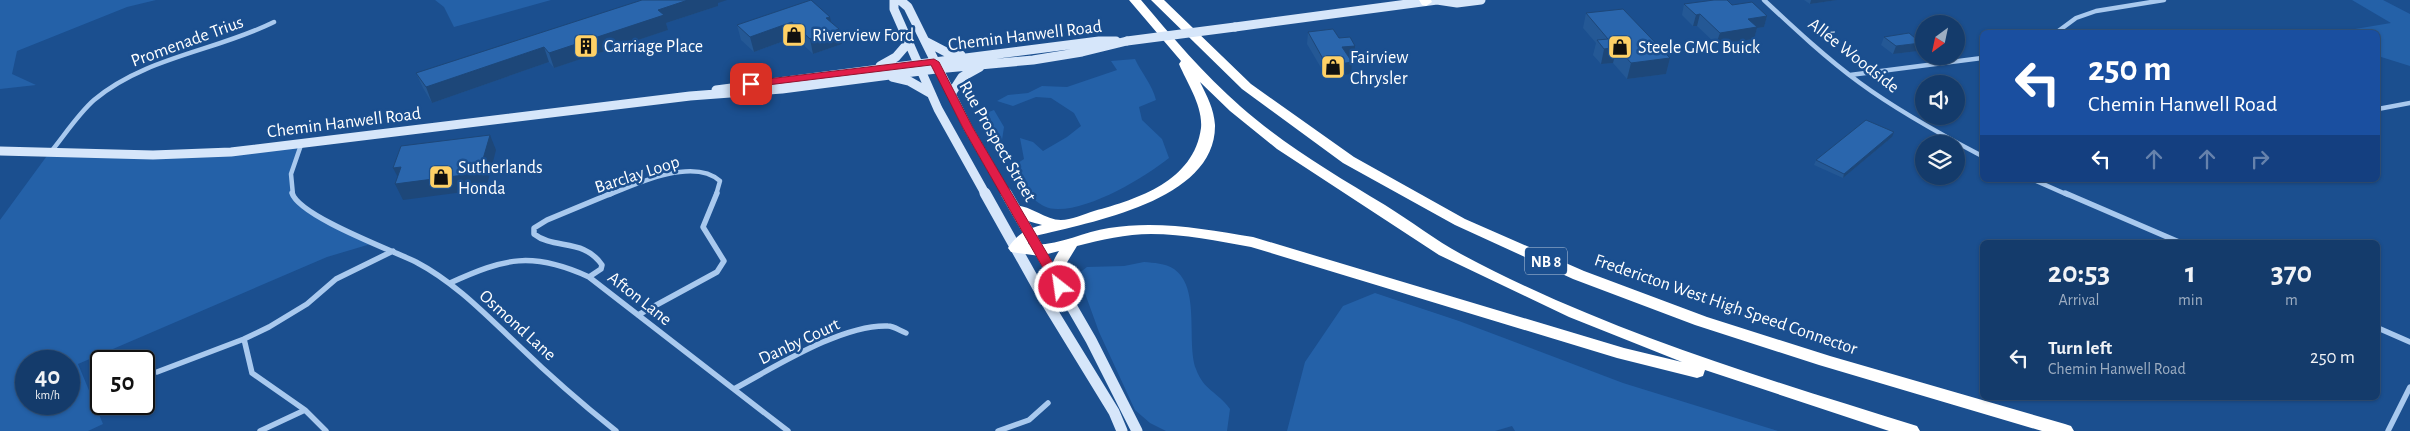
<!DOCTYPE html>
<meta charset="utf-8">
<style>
body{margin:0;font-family:"Alegreya Sans",sans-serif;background:#214673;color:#f1f3f6;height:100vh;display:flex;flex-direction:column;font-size:19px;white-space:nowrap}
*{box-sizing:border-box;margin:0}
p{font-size:16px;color:#9dadc1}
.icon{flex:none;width:28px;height:28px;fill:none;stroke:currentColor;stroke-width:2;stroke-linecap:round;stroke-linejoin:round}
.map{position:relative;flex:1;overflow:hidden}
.details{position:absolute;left:1980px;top:240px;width:400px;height:160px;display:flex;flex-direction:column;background:#143b6b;border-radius:8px;box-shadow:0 1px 4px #0004,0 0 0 1px #33557e}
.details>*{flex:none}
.guide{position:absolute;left:1980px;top:30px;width:400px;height:152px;border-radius:8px;box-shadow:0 1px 4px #0004,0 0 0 1px #33557e;background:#1a4fa0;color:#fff;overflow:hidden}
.needle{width:32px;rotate:213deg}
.buttons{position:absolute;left:1915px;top:15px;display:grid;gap:10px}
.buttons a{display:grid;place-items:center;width:50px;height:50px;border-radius:50%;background:#143b6b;box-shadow:0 1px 4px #0004,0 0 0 1px #33557e;font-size:25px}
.speed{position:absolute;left:15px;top:350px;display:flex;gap:10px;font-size:25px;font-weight:700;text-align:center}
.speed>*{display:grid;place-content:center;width:65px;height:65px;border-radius:50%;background:#143b6b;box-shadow:0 1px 4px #0004,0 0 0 1px #33557e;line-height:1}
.speed small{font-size:12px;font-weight:400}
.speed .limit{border:2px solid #111;border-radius:8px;background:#fff;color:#111}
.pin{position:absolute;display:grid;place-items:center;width:42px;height:42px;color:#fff;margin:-21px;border-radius:10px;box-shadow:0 2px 8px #0006}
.me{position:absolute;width:55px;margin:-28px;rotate:330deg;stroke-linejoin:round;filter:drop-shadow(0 0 4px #0008)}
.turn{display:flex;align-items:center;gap:18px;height:105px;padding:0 25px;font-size:22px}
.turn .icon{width:65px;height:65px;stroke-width:2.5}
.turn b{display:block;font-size:35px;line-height:42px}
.lanes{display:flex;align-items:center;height:48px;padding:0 25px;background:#0003;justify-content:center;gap:25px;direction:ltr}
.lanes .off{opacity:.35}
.eta{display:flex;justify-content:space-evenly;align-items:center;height:85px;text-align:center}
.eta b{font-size:30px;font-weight:700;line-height:35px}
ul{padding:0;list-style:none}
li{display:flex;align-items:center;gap:15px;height:65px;padding:0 25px}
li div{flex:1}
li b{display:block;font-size:19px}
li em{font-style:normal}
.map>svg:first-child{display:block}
.green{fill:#2461a8;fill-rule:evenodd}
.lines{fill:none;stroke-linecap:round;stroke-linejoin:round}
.minor-far1{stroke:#a9c9ee;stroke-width:4.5}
.minor{stroke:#a9c9ee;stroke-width:5.5}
.secondary-far1{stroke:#d6e6fa;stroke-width:9}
.secondary{stroke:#d6e6fa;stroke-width:11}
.motorway{fill:#fff;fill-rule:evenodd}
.secondary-bridge{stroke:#d6e6fa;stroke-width:9}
.wall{fill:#245895}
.shaded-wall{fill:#1d4779}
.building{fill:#2a66ad;stroke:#1d4779}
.route{fill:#e11d48;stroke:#92132f}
.labels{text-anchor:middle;stroke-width:5;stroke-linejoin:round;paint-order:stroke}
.shield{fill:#1b4f8f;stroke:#bbcadd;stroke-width:1}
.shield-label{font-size:16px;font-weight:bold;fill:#fff}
.poi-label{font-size:18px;fill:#fff;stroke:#1b4f8f;text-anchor:start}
.street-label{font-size:18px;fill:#fff;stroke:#1b4f8f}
</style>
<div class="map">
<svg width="2410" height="431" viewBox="0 0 2410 431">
<rect width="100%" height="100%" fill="#1b4f8f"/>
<path class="green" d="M0 0H156L127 7 17 51 12 74 36 85 0 89Z
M435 0H551L454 27 444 7Z
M2352 0H2383L2410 14V66L2378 56V32H2337L2391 23Z
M1135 59C1142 74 1152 84 1156 100L1139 107 1142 120 1162 139 1169 158C1144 178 1090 210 1057 209 1040 209 1030 195 1020 184L1026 179 1019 177 1012 167 1024 159 1020 138 1033 142 1043 151 1067 137 1081 126 1074 113 1051 98 1036 97 1013 106 997 101 1008 95 1028 93 1042 86 1067 87 1117 70 1111 61Z
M994 110 1004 127 1002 140 986 127V113Z
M301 145 294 160 292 192 312 213 374 243 327 257 78 364 103 424 88 431H0V220L49 153 153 155ZM26 361H69V404H26Z
M1144 262C1154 263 1165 263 1174 269 1201 288 1186 342 1196 369 1204 391 1217 391 1230 409L1227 431H1166L1150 423 1135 410 1099 332 1078 274 1087 267 1124 266Z
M1375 293 1459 321 1623 383 1778 431H1515L1512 426 1495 431H1287L1305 362 1343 306Z"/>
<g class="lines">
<path class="minor-far1" d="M1764 0C1795 29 1826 58 1860 83 1898 111 1940 134 1982 156
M2057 32 2076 18 2096 11 2164 0
M1850 75 1982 58
M2378 109 2410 103
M50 153C64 136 78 114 94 100 145 57 216 51 274 22
M2034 180 2068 195
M293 195 291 174 301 145
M609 195C637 183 694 157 720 181L716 195"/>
<path class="minor" d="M292 193C299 216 391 250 416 262 456 283 487 316 519 346 550 376 582 404 616 431
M2065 193 2179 242
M589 277 601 269 602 265C584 238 554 250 534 234V228L547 220 612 193
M450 283C505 258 532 251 589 277L788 431
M638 315 717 272 724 261 703 227 717 193
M2378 328 2410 342
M244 339 252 373 305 410 326 431
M157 372 244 339 269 327 307 304 336 279 393 251
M734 389C775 367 842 324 888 326 894 326 900 331 906 333
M260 431 305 410
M998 431 1029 420 1048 403
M2388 431 2410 387"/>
<path class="secondary-far1" d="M894 0V9L938 109 986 195
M900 0 908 7 968 128 1007 195
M1235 27 1437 0 1457 3 1481 0
M925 41 946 52 961 55
M880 66 896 57 909 42
M892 77 909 81 930 93
M716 90 1099 41H1116
M951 94 962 77 980 67
M0 151 153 155 231 152 690 96 782 89 936 69 1033 60 1082 52 1127 41"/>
<path class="secondary" d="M985 193 1041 293 1114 412 1122 431
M1006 193 1091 340 1137 431"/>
<path class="motorway" d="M1129 0H1141C1172 37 1204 74 1240 106 1284 145 1335 175 1385 205 1411 221 1435 240 1461 254 1605 331 1763 378 1917 426L1920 431H1889L1705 370 1703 376 1697 378 1617 358 1251 247C1218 241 1184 234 1151 234 1126 234 1101 240 1077 246L1066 264 1068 287 1066 291H1054C1046 278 1051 263 1059 251L1040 256 1011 252 1008 248C1017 234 1027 229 1042 225 1031 222 1015 219 1009 209L1011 206C1027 202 1044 220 1061 220 1071 220 1084 214 1094 211 1138 199 1194 181 1201 128 1203 106 1187 83 1179 64L1181 61ZM1200 82 1230 111 1277 149 1439 255 1569 317 1682 362 1624 348 1253 237C1206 229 1157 220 1109 228 1082 232 1054 248 1028 244L1035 236C1090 222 1216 201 1215 125 1214 109 1207 96 1200 82Z
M1151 0H1164L1251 84 1354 157 1465 219 1584 271 1707 317 1830 356 2065 424 2071 426 2074 431H2042L1819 365 1695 325 1573 279 1455 225 1343 163 1242 89Z
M1419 0H1431L1432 2 1426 6 1422 5Z"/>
<path class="secondary-bridge" d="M1127 41 1235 27"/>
</g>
<path class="wall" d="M811 0 831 22 839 29 842 44 813 54 795 37 754 52 741 40 737 25Z
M1804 0H1837L1810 4Z
M718 3V6L666 23 668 30 554 68 549 62 432 103 423 88 416 73Z
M1684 4 1732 5 1767 16 1764 27 1757 28 1754 39 1716 44 1697 26H1693L1682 15Z
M1586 13 1670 58 1666 74 1627 79 1613 63 1601 64 1593 55 1596 43 1583 28Z
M1308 32 1339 38 1354 57 1349 58 1351 74 1327 78 1307 44Z
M1884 37 1921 43 1918 51 1893 54 1881 45Z
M1892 137 1843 178 1814 165 1816 160Z"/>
<path class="shaded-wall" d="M688 0H727L718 3V6L666 23 668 30 554 68 549 53 658 10Z
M1811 0H1837L1810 4Z
M1700 14 1697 26H1693L1696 15Z
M1767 16 1764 27 1757 28 1754 39 1716 44 1720 33 1748 19Z
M830 17 833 31 839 29 842 44 813 54 810 39 826 18Z
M792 22 795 37 754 52 750 37Z
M1921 43 1918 51 1893 54 1896 46Z
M1355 46 1354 57 1341 59 1342 47Z
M544 47 549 62 432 103 426 87Z
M1617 47 1613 63 1601 64 1604 49Z
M1670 58 1666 74 1627 79 1631 63Z
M1352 62 1351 74 1327 78V66Z
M1894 132 1892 137 1843 178 1844 174Z
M490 135 496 150 486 189 403 200 395 184 401 183 393 168 401 167Z"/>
<path class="building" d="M642 0H688L658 10 664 15 549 53 544 47 426 87 416 73Z
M811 0 830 17 826 18 839 29 810 39 792 22 750 37 737 25Z
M1714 0H1727L1732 5 1752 2 1767 16 1748 19 1757 27 1720 33 1700 14 1696 15 1684 4Z
M1623 9 1670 58 1631 63 1617 47 1604 49 1597 40 1608 39 1586 13Z
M1333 29 1339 38 1350 37 1355 46 1342 47 1352 62 1327 66 1308 32Z
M1909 33 1921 43 1896 46 1884 37Z
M1866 120 1894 132 1844 174 1816 160Z
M490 135 479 173 395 184 401 167 393 168 401 146Z"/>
<path class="route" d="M934 59 939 62 973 128 1067 287 1065 290 1060 291 1054 287 963 128 931 65 751 87 746 84 751 81Z"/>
<defs>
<symbol id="shop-square" viewBox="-11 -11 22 22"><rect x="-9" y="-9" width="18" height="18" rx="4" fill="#ffd166" stroke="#1b4f8f"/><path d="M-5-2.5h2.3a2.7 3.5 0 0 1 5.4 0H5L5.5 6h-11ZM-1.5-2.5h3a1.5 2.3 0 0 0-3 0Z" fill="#111"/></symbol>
<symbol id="building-square" viewBox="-11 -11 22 22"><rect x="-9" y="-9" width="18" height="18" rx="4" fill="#ffd166" stroke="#1b4f8f"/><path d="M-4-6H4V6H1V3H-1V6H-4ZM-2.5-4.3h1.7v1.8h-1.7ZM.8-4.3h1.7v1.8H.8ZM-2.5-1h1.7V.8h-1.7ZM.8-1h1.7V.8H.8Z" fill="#111"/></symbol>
</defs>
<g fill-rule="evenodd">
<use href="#shop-square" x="780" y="21" width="28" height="28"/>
<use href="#building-square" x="572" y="32" width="28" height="28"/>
<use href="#shop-square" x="1606" y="33" width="28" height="28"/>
<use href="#shop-square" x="1319" y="53" width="28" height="28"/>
<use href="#shop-square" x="427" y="163" width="28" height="28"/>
</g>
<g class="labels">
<rect class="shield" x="1525" y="247.5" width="42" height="27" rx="4"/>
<g class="shield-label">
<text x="1546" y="267">NB 8</text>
</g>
<g class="poi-label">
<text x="812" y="41">Riverview Ford</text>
<text x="604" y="52">Carriage Place</text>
<text x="1638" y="53">Steele GMC Buick</text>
<text x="1350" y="63">Fairview<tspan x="1350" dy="21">Chrysler</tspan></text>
<text x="458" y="173">Sutherlands<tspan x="458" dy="21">Honda</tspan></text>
</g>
<g class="street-label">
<text transform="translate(1025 35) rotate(-7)" y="6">Chemin Hanwell Road</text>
<text transform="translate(187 41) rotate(-20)" y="6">Promenade Trius</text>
<text transform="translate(1854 55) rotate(38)" y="6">Allée Woodside</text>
<text transform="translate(344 122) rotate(-7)" y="6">Chemin Hanwell Road</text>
<text transform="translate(998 141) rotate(60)" y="6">Rue Prospect Street</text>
<text transform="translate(637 174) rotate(-18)" y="6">Barclay Loop</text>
<text transform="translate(640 298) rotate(38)" y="6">Afton Lane</text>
<text transform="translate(1726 304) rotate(19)" y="6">Fredericton West High Speed Connector</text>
<text transform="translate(518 325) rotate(42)" y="6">Osmond Lane</text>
<text transform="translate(799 341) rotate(-25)" y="6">Danby Court</text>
</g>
</g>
</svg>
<div class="buttons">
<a><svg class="needle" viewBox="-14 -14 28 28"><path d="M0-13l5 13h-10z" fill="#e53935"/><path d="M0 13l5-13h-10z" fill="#9dadc1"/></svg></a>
<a><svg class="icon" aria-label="sound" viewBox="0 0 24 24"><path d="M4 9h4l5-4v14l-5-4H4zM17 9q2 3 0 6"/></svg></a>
<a><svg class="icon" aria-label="layers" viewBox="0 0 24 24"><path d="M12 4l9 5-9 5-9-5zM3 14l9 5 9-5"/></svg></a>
</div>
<div class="speed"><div>40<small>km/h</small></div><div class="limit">50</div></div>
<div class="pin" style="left:751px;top:84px;background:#d93025"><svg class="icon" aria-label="arrive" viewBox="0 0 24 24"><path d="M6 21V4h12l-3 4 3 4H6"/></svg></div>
<svg class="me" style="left:1060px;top:287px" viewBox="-20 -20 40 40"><circle r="17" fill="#e11d48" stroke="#fff" stroke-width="3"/><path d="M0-11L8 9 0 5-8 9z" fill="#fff"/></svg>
<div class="guide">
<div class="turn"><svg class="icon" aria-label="left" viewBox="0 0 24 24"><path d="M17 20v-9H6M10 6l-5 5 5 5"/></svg><div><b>250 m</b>Chemin Hanwell Road</div></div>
<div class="lanes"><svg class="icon" aria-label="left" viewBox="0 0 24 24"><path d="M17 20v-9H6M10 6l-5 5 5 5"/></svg><svg class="icon off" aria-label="ahead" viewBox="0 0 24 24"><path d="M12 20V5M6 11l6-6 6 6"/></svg><svg class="icon off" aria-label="ahead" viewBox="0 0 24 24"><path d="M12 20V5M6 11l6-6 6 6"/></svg><svg class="icon off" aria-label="right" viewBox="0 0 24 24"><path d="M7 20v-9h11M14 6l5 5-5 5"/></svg></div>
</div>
<section class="details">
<div class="eta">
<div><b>20:53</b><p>Arrival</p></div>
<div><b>1</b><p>min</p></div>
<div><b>370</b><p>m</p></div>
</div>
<ul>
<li><svg class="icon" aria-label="left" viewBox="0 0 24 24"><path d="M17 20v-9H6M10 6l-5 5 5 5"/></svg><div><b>Turn left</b><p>Chemin Hanwell Road</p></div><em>250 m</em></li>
</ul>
</section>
</div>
